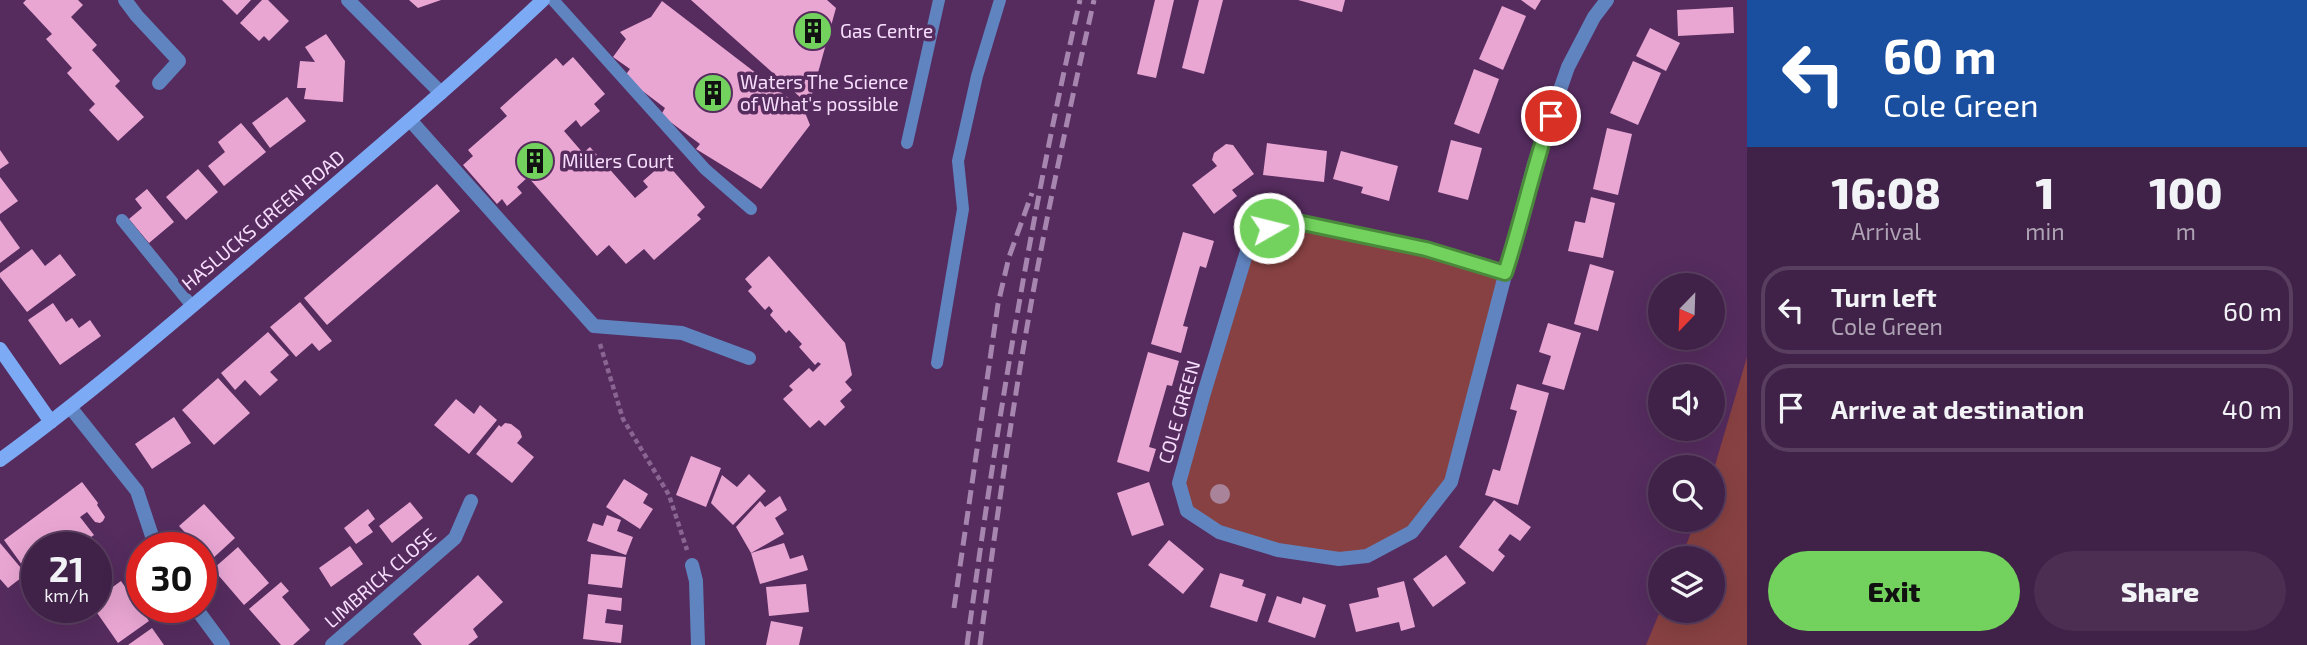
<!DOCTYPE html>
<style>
body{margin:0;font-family:"Exo 2",sans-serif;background:#4b2e52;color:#f1f3f6;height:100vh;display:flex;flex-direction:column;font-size:26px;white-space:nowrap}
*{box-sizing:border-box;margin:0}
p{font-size:23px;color:#aea3b4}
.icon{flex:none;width:38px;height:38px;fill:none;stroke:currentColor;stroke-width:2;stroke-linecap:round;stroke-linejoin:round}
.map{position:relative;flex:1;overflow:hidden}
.panel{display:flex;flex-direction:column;background:#402147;width:560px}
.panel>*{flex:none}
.banner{background:#1a4fa0;color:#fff;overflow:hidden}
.needle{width:46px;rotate:203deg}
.fabs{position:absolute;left:1648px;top:273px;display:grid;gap:14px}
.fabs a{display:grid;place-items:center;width:77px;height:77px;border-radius:50%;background:#402147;box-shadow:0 7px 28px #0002,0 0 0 2px #593e60;font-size:35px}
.speed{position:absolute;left:21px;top:532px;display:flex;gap:14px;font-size:35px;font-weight:700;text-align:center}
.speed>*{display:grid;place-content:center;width:91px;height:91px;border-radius:50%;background:#402147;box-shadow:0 7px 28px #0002,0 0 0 2px #593e60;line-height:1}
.speed small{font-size:18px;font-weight:400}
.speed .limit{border:10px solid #d22;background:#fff;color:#111}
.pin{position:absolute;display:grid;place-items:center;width:60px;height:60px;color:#fff;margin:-30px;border:4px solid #fff;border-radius:50%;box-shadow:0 2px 7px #0007}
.me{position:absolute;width:77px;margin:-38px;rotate:82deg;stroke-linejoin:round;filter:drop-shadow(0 0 5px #0008)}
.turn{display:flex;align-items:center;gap:24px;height:147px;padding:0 21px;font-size:32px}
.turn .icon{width:91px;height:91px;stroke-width:2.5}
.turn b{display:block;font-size:49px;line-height:60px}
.eta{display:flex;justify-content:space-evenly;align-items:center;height:119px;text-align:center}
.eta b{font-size:42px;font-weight:800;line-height:49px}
.primary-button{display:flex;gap:14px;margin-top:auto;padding:14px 21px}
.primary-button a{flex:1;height:80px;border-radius:42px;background:#72d25d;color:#111;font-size:28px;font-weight:800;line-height:80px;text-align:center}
.primary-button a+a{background:#4b2e52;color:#f1f3f6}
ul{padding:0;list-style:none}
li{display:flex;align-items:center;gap:21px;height:88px;margin:0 14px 10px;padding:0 7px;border:4px solid #593e60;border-radius:28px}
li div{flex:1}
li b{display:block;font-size:26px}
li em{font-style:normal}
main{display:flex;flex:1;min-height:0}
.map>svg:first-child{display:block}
.green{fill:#884142}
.building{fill:#eaa6d3}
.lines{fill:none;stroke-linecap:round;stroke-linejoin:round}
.path{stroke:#8a6592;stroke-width:4.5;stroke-dasharray:5 3.5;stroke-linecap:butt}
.lane{stroke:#6084bf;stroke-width:12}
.street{stroke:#6084bf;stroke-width:14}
.secondary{stroke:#7caaf5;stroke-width:14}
.rail{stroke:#a685ae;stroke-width:5;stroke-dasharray:14 7;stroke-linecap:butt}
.tree{fill:#a88399}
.route-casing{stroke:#4a883c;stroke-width:18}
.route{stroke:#72d25d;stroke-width:12}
.labels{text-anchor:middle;stroke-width:7;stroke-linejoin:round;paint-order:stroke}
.poi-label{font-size:19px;fill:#f7defd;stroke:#562c5f;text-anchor:start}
.street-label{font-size:19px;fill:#f7defd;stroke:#562c5f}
</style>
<main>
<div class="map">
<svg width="1747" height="645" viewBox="0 0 1747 645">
<rect width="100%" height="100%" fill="#562c5f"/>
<path class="green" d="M1293 221 1505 273 1451 482 1412 532 1367 556 1278 550 1187 511 1179 483 1247 251Z
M1747 357V645H1646L1661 609 1713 611V558H1681L1696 520H1713V472Z"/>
<path class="building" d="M26 0H78L83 5 71 17 97 45 92 50 120 81 115 86 144 117 118 141 89 110 95 104 67 73 72 68 46 39 52 34 23 3Z
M222 0H251L237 15Z
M262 0H268L289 21 269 41 264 36 259 41 240 23Z
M409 0H441L418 8Z
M691 0H827L836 8 809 105Z
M1155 0H1174L1156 78 1137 74Z
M1199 0H1223L1204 74 1182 68Z
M1298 0H1345L1342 12Z
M1521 0H1541L1535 10Z
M662 1 804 110 810 125 761 189 696 149 700 144 661 115 665 108 624 77 630 69 613 57 626 39 620 32 651 17Z
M1502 6 1526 16 1503 70 1479 59Z
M1733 7 1734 33 1678 36 1677 10Z
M1650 28 1680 43 1666 71 1636 56Z
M326 34 345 61 343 102 304 99 306 88H297L300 61 315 62 305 47Z
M573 57 605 94 594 104 600 111 581 127 576 120 564 131 583 153 590 147 635 198 648 187 643 181 659 167 662 170 668 165 705 207 697 215 701 219 654 260 644 249 626 264 609 245 597 256 528 177 517 187 522 193 507 206 502 199 497 204 463 165 473 156 468 150 507 116 500 108 556 58 563 66Z
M1633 61 1661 73 1638 125 1610 113Z
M1474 69 1499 79 1479 134 1454 124Z
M287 97 306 121 270 148 252 123Z
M241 123 266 152 224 186 208 166 225 152 218 142Z
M1607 128 1632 134 1618 195 1593 189Z
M1451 140 1482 148 1468 200 1438 192Z
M1267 143 1327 151 1324 182 1263 175Z
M1226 144 1233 145 1254 174 1232 190 1237 196 1214 214 1192 185 1217 166 1212 160 1214 153Z
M0 150 9 163 0 169Z
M1341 151 1398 166 1389 201 1361 193 1363 187 1333 179Z
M198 169 218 192 186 220 166 197Z
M0 177 18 201 0 214Z
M437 184 460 211 327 325 304 298Z
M147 189 174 222 149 243 129 219 142 208 135 199Z
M1591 197 1615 203 1603 258 1568 251 1575 221 1585 223Z
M0 220 20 248 0 263Z
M1183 232 1214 241 1206 268 1200 266 1183 326 1188 327 1181 353 1151 344Z
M32 249 45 266 60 254 76 275 27 312 0 277V273Z
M769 256 845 343 852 375 845 382 852 390 840 401 845 407 825 426 819 420 810 428 783 399 793 390 789 386 809 368 813 372 821 364 818 362 815 365 799 347 802 344 789 330 786 333 770 315 773 311 769 306 765 310 748 291 752 287 745 279Z
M1590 264 1614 271 1598 331 1574 324Z
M300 302 332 341 319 351 312 343 296 357 270 327Z
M53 303 66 322 72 318 79 328 90 320 101 336 60 365 28 320Z
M1548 323 1581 333 1564 390 1542 384 1551 356 1539 352Z
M268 332 289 355 270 372 278 380 260 396 245 380 235 390 221 373Z
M1148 352 1179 361 1172 386 1167 385 1149 447 1156 449 1149 472 1117 462Z
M218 378 250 413 214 445 182 410Z
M1517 384 1549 393 1518 505 1485 495 1493 469 1500 471 1517 411 1510 409Z
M456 399 474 414 480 405 497 420 469 454 434 425Z
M174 417 191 443 152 469 135 444Z
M505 423 511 424 520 431 522 437 517 443 534 457 512 483 476 454 499 425 501 427Z
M691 456 721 468 706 507 676 495Z
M749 474 766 491 733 525 711 503 722 475 737 487Z
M624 479 648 494 643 503 653 509 640 529 606 507Z
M82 482 98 503 97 505 105 517 103 521 100 523 95 522 87 512 80 517 94 535 81 544 71 531 49 548H37V575H32L28 568 25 569 4 540Z
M1149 482 1164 525 1132 536 1117 493Z
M780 496 787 510 775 518 784 534 751 553 784 543 790 559 803 555 808 570 760 584 751 553 736 527 760 501 765 507Z
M1494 500 1531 527 1520 541 1510 534 1498 550 1505 556 1493 572 1459 547Z
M410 502 423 518 392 543 379 526Z
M204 504 235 538 211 560 179 526Z
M368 509 375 519 368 525 373 532 356 544 344 528Z
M607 515 621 520 617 531 633 537 626 555 587 541 593 523 603 526Z
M1169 540 1204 569 1183 594 1148 565Z
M0 543 26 574 8 588 0 579Z
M350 546 363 564 331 587 319 568Z
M238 547 269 583 244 605 213 569Z
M591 554 626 557 622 588 588 584Z
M1446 555 1466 583 1433 607 1413 579Z
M1220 573 1244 580 1242 586 1266 594 1257 622 1210 607Z
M478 575 503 602 473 629 478 637 468 645H422L413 634Z
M121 581 149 621 118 643 93 607H96V599Z
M1404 581 1415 627 1401 631 1399 622 1356 632 1349 604 1379 597 1377 588Z
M281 582 289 591 282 597 310 630 293 645H281L249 609Z
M806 584 809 612 769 616 766 587Z
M588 594 622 598 621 611 607 609 605 623 623 625 621 643 583 639Z
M1277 596 1301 604 1303 597 1326 605 1315 638 1268 622Z
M771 621 803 627 799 645H766Z
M152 628 164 645H128Z"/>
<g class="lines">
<path class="path" d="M600 344 623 419 669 495 687 550"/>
<path class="lane" d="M553 0 705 169 751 209
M907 143 939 0
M122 220 192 306
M937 363 963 209 958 161 977 76 1000 0"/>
<path class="street" d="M125 0 137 16 179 61 159 83
M348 0 441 93
M410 120 594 326 682 333 749 358
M1505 273 1426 249 1293 221 1269 228 1247 251 1204 393 1179 483 1187 511 1219 532 1278 550 1339 559 1367 556 1412 532 1451 482 1534 164 1568 67 1594 17 1607 0
M70 407 137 491 156 548
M692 565 696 581 698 645
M195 607 223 645
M332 645 455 538 471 501"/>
<path class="secondary" d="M0 349 51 422
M0 460C96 390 185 312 276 235 366 158 457 81 543 0"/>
<path class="rail" d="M954 608 998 304 1009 257 1032 193
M967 645C996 429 1031 213 1080 0
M980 645C998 506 1018 367 1045 229 1060 153 1077 76 1094 0"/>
</g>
<circle class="tree" cx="1220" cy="494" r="10"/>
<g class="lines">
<defs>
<path id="route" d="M1269 228 1293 221 1426 249 1505 273C1522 221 1533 168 1551 116"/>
</defs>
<use href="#route" class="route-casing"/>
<use href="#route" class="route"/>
</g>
<defs>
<symbol id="building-disc" viewBox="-11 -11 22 22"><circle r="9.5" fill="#72d25d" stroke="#562c5f"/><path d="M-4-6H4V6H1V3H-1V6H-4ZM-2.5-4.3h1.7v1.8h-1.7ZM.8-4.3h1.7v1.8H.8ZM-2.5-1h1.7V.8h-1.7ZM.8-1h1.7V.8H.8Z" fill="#111"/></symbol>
</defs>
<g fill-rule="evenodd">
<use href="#building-disc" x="791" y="9" width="44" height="44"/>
<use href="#building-disc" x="691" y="71" width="44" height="44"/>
<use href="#building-disc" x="513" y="139" width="44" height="44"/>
</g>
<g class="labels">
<g class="poi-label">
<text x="840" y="38">Gas Centre</text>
<text x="740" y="89">Waters The Science<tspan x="740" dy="22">of What's possible</tspan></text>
<text x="562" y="168">Millers Court</text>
</g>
<g class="street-label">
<text transform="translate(263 220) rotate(-40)" y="7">HASLUCKS GREEN ROAD</text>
<text transform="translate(1179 412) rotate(-74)" y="7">COLE GREEN</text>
<text transform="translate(380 578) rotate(-41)" y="7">LIMBRICK CLOSE</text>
</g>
</g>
</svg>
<div class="fabs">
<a><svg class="needle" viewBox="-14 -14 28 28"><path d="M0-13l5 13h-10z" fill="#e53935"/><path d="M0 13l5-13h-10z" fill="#aea3b4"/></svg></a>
<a><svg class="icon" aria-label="sound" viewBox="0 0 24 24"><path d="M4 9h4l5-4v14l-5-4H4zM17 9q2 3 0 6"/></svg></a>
<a><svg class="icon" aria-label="search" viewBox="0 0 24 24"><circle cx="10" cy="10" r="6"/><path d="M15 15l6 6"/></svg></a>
<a><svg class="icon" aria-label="layers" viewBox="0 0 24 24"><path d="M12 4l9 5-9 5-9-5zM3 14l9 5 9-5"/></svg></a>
</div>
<div class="speed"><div>21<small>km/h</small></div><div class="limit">30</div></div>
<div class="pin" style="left:1551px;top:116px;background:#d93025"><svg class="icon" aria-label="arrive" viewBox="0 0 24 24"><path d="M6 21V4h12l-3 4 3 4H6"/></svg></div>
<svg class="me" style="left:1269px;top:228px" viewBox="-20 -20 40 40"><circle r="17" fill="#72d25d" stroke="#fff" stroke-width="3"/><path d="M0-11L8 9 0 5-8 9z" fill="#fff"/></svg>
</div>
<section class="panel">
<div class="banner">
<div class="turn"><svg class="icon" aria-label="left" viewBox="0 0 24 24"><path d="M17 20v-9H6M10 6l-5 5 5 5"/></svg><div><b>60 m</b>Cole Green</div></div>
</div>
<div class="eta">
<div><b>16:08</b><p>Arrival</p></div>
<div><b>1</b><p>min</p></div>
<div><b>100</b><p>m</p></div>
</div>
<ul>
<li><svg class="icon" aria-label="left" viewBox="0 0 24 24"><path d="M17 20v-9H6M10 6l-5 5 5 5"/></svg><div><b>Turn left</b><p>Cole Green</p></div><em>60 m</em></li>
<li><svg class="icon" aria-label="arrive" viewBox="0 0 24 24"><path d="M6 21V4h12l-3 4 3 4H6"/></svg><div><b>Arrive at destination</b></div><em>40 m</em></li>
</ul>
<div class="primary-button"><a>Exit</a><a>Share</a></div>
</section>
</main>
